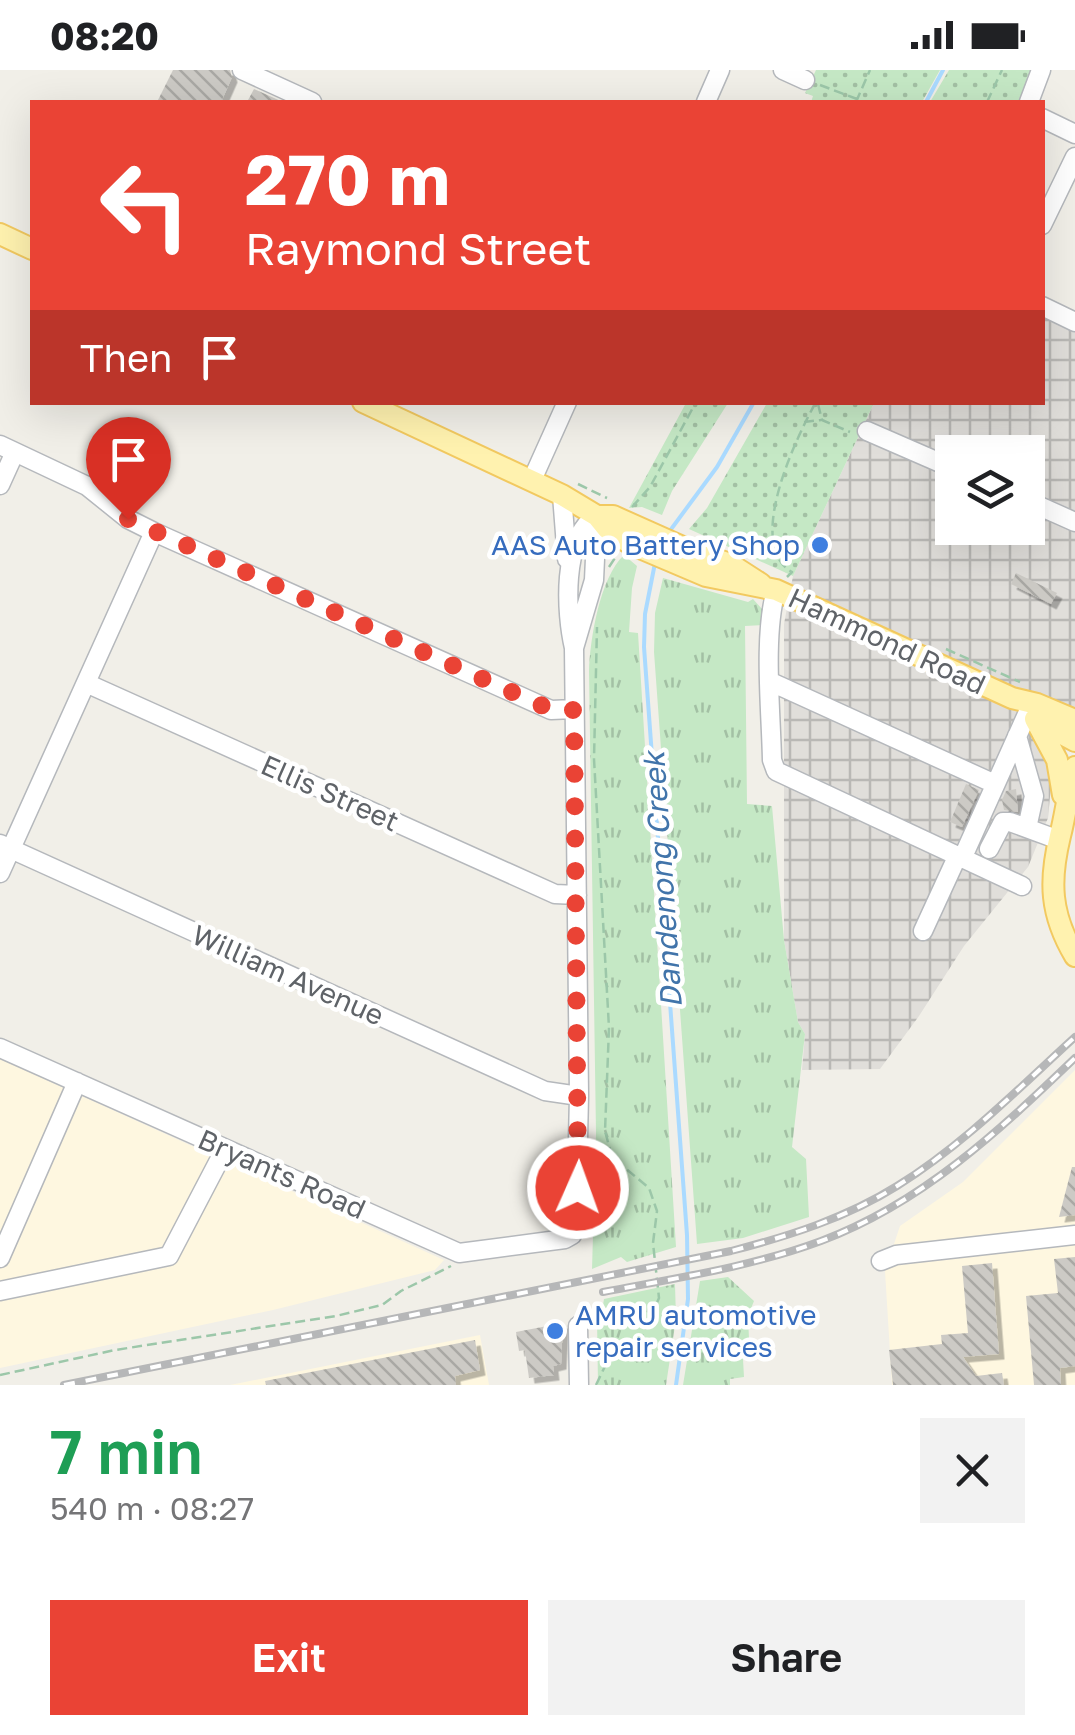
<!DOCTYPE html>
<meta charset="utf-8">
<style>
body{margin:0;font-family:"Golos Text",sans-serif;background:#f2f2f2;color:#202124;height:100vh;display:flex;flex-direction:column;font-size:38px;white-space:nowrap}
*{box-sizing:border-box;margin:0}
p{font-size:32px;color:#757577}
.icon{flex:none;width:55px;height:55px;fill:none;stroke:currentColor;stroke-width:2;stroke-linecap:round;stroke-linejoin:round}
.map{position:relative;height:1315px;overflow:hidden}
.drawer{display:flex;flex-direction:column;background:#fff;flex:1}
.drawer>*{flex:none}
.hud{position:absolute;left:30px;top:30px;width:1015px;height:305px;border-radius:0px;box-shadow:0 10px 40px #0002;background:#ea4335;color:#fff;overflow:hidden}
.tools{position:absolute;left:935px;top:365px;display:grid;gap:20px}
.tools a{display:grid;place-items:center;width:110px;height:110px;border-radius:0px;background:#fff;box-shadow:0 10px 40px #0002;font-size:50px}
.pin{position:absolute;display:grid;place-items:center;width:85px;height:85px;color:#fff;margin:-102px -42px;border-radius:50% 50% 50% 0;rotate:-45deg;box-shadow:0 0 10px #0007}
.pin .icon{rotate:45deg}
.me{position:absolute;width:110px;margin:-55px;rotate:2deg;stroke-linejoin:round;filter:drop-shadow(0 0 8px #0008)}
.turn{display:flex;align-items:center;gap:35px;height:210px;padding:0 50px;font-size:45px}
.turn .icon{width:130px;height:130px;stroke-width:2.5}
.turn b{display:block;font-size:70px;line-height:85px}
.then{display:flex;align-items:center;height:95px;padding:0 50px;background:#0003;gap:20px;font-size:38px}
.round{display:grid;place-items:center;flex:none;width:105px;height:105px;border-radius:0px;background:#f2f2f2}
.summary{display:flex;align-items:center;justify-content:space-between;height:170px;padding:0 50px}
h1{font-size:60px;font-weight:600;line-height:75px;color:#1e9e55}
.cta{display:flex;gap:20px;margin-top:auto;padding:20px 50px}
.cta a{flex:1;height:115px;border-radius:0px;background:#ea4335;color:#fff;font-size:40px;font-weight:600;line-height:115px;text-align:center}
.cta a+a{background:#f2f2f2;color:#202124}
.status{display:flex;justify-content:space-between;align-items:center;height:70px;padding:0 50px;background:#fff;direction:ltr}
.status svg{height:28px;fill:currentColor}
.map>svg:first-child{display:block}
.commercial{fill:#fef7e0}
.industrial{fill:url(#industrial-grid);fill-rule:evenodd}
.grass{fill:url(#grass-tufts)}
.park{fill:url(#park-dots)}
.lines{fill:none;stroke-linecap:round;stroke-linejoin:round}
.stream{stroke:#aadaff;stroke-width:4}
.building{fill:url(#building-back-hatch);filter:url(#shadow)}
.minor-casing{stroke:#b5b8bc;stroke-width:21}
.major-casing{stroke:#f2c960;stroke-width:24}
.path{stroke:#9cc7a9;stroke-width:2.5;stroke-dasharray:10 5;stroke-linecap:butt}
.minor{stroke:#fff;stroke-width:18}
.major{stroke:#fff2af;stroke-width:20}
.rail-casing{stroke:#b6b7b8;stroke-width:8}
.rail{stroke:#fff;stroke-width:4;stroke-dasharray:11;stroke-linecap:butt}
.route{stroke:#ea4335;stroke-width:18;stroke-dasharray:0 32.4}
.shop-dot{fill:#3f7fe0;stroke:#fff;stroke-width:4}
.labels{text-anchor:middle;stroke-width:9;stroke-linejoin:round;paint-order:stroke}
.shop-label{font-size:28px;fill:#366cbe;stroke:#fff;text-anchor:end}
.street-label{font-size:28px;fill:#5f6368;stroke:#fff}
.water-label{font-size:30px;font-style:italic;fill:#4174aa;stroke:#fff}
</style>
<div class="status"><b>08:20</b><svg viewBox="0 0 49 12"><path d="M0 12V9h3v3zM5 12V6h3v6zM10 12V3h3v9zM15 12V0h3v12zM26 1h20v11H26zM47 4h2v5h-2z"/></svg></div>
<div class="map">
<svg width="1075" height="1315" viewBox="0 0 1075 1315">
<defs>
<pattern id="industrial-grid" width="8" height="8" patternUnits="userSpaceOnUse" patternTransform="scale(2.5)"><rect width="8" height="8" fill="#e0deda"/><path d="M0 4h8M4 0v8" fill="none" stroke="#b9b8b5"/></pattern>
<pattern id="grass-tufts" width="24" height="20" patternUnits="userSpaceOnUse" patternTransform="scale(2.5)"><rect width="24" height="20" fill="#c5e8c5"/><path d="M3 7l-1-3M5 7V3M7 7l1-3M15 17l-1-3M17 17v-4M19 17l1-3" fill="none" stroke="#a3c0a4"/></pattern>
<pattern id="park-dots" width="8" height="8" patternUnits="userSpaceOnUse" patternTransform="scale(2.5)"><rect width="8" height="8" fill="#c5e8c5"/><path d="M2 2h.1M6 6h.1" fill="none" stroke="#a3c0a4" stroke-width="1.8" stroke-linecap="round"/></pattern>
<pattern id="building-back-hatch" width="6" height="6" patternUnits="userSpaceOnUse" patternTransform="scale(2.5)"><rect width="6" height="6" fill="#cccac5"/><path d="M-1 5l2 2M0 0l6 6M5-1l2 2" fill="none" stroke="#a9a8a4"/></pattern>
<filter id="shadow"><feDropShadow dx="5.5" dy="5.5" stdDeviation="0" flood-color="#0004"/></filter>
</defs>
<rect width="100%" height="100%" fill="#f1efe8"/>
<path class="commercial" d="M0 989 444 1190 435 1200 273 1240 0 1298Z
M1075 1000V1315H892L885 1201 900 1156 963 1112Z
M480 1265 489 1315H230Z"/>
<path class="industrial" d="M1043 244 1075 259V658L1051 716 1048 748 1028 797 964 876 919 946 880 999 802 1000 805 964 798 952 784 870V554L793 506 874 333 1042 332ZM952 382H1028V458H952Z"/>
<path class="grass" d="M624 485 637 496 632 518 629 562 638 563 676 1177 627 1192 621 1187 592 1199 596 1063 589 601C590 569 600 507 624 485Z
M663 508 748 532 753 529 762 539 764 555 745 556 747 734 772 736 784 870 798 952 805 964 792 1077 806 1089 809 1147 743 1168 697 1174 654 582 655 543Z
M728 1207 754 1231 748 1246 749 1269 742 1271 744 1307 730 1309V1315H683L700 1211Z
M675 1214 676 1249 666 1315H598L597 1249 602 1241 604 1229Z"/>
<path class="park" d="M816 0H940L922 32H811L813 26 805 23Z
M949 0H1035L1020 32H930Z
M686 333H728L672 421 662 445 642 437 629 438Z
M767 333H874L793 506 689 459 707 438Z"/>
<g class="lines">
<path class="stream" d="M926 32 943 0
M669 462 717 397 754 332
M655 493 645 544 644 577 687 1165 688 1229 676 1315"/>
</g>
<path class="building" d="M173 0H230L232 7 221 32H157Z
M254 19 283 32H247Z
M1016 503 1057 523 1051 534 1011 514Z
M966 714 979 720 962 757 950 752Z
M1016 719 1018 742 1004 740 1002 730 1006 721Z
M1072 1097H1075V1145L1059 1147Z
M1075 1187V1296L1060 1298 1061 1315H1034L1026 1226 1058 1223 1054 1189Z
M992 1193 999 1284 963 1287 976 1306 1002 1303 1004 1315H893L889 1280 942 1274 941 1265 968 1263 962 1196Z
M563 1253 561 1294 553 1296 554 1305 529 1308 525 1280 519 1281 516 1262Z
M475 1270 480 1300 455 1306 456 1315H266L265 1311Z"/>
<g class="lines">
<defs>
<path id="minor" d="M242 0 312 32
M783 0 805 10
M706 32 720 0
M1029 32 1041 0
M1042 48 1075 64
M1042 155 1075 87
M1042 236 1075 252
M867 361 952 398
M0 375 87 416 128 449 154 462 551 640 574 639
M532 410 567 332
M0 415 15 382
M562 425 567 489
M1028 431 1075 452
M776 520C763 567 771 640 772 690L776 701 1022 816
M574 578 594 510 597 446
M771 612 995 714
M86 613 555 824 577 825
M1017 666 1034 726 1027 758
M0 774 545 1021 579 1026
M989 779 1003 752H1010L1059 770
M962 789 1028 642
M0 803 154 462
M923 861 957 787
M0 978 459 1183 565 1169 572 1165 576 1155 579 1026 574 578C566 544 561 467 597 446
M0 1188 77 1012
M881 1191 896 1185 1075 1165
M0 1221 169 1186 225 1079
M578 1256 579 1315"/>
<path id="major" d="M0 164 32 179
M363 332 562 425 597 446 610 462 633 475 706 506 776 520 1012 628 1037 634 1075 650
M597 446H613L689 480 730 494 761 514
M1035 649 1057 690 1063 725
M1040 652 1075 671
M1075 697C1068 720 1066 743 1060 766 1049 811 1050 844 1075 886"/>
</defs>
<use href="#minor" class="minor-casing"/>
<use href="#major" class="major-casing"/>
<path class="path" d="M820 15 857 29
M856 32 870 0
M987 32 1002 0
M818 334 822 350 850 362
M804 352 821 350
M578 414 607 428
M632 437 650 417 696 332
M609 497 615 488 611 483
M787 507 792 502C744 475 797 366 816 332
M946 579 1020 612
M0 1305 115 1280 336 1246 382 1235 401 1221 451 1196
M596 1315 616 1273 636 1280 659 1228 653 1173 657 1141 649 1118 612 1087 605 1061 609 958 594 689 597 557"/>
<use href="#minor" class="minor"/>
<use href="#major" class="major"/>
<defs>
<path id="rail" d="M603 1222C676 1208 751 1197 821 1171 922 1133 998 1062 1075 988
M64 1315 731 1181C789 1166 846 1148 897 1116 963 1075 1018 1019 1075 967"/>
</defs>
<use href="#rail" class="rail-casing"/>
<use href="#rail" class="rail"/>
</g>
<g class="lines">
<path class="route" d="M128 449 552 640H574L578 1118"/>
</g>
<g class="shop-dot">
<circle cx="820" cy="475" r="10"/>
<circle cx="555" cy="1261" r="10"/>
</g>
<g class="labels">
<g class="shop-label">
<text x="800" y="485">AAS Auto Battery Shop</text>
<text x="575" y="1255" text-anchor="start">AMRU automotive<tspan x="575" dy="32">repair services</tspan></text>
</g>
<g class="street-label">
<text transform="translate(887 571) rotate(25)" y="10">Hammond Road</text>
<text transform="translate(330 723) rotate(24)" y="10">Ellis Street</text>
<text transform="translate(288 905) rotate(24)" y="10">William Avenue</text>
<text transform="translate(282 1104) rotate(24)" y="10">Bryants Road</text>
</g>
<g class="water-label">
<text transform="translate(663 810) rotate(-94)" y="10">Dandenong Creek</text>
</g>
</g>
</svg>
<div class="tools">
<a><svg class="icon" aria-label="layers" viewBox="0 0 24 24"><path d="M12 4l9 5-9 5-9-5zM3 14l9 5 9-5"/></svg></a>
</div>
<div class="pin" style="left:128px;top:449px;background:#d93025"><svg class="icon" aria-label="arrive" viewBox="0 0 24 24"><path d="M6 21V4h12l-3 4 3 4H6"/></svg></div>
<svg class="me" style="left:578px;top:1118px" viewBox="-20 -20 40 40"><circle r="17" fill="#ea4335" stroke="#fff" stroke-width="3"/><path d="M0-11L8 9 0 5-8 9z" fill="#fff"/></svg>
<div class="hud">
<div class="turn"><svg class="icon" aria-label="left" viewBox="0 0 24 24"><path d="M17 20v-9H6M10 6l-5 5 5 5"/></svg><div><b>270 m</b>Raymond Street</div></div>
<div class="then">Then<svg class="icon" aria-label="arrive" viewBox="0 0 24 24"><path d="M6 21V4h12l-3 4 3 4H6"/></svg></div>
</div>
</div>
<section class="drawer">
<div class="summary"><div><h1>7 min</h1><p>540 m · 08:27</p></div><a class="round"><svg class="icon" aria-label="close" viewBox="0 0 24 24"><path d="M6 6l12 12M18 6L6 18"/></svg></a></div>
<div class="cta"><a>Exit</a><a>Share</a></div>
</section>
